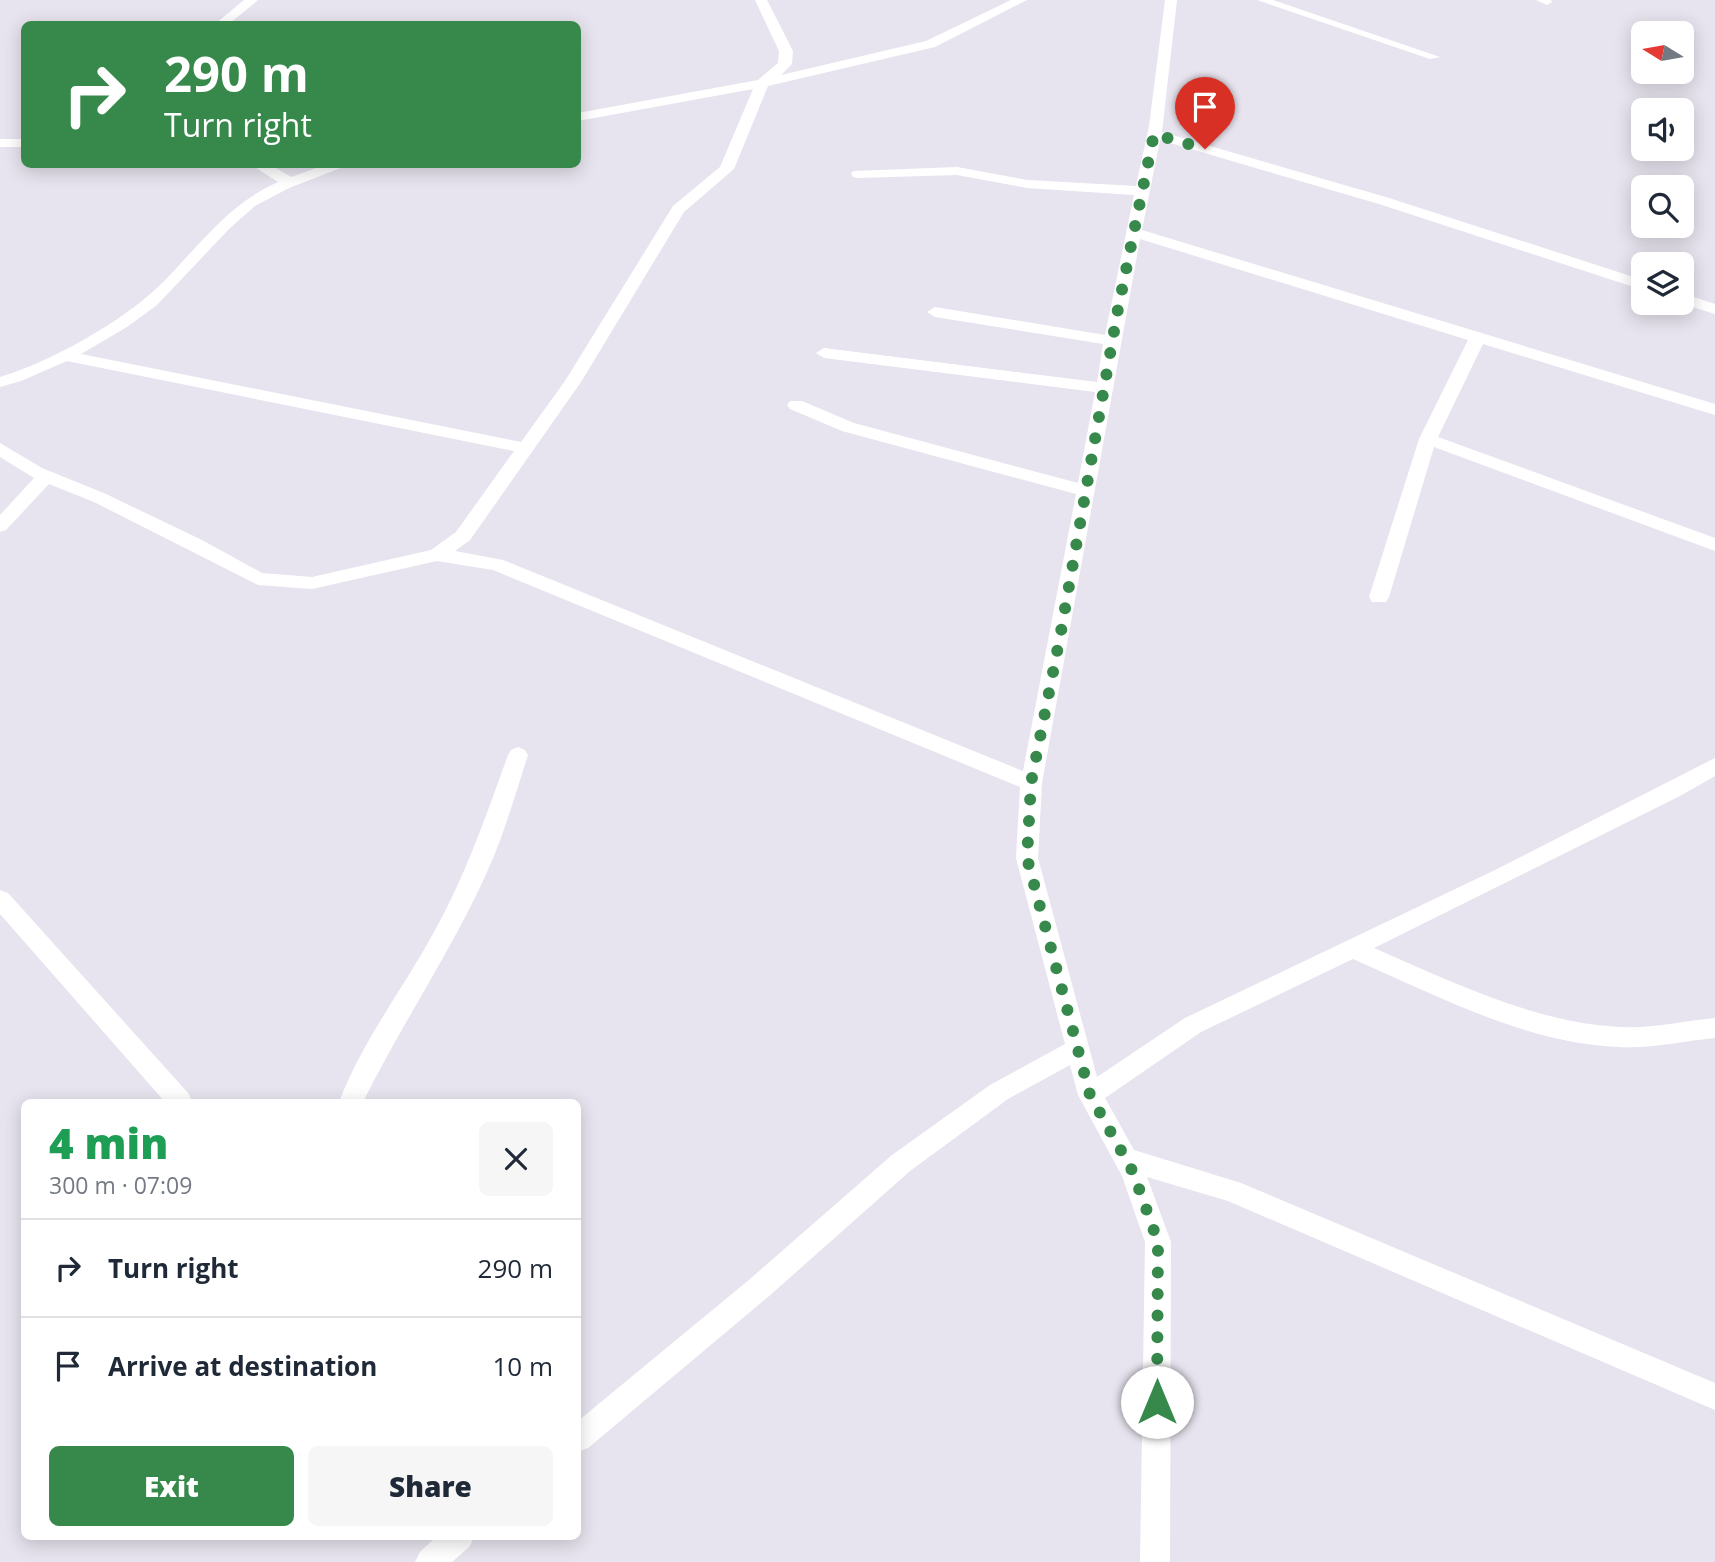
<!DOCTYPE html>
<meta charset="utf-8">
<style>
body{margin:0;font-family:"Open Sans",sans-serif;background:#f6f6f7;color:#1f2937;height:100vh;display:flex;flex-direction:column;font-size:26px;white-space:nowrap}
*{box-sizing:border-box;margin:0}
p{font-size:23px;color:#747a83}
.icon{flex:none;width:38px;height:38px;fill:none;stroke:currentColor;stroke-width:2;stroke-linecap:round;stroke-linejoin:round}
.map{position:relative;flex:1;overflow:hidden}
.sheet{position:absolute;left:21px;top:1099px;width:560px;height:441px;display:flex;flex-direction:column;background:#fff;border-radius:10px;box-shadow:0 4px 18px #0003}
.sheet>*{flex:none}
.banner{position:absolute;left:21px;top:21px;width:560px;height:147px;border-radius:10px;box-shadow:0 4px 18px #0003;background:#36894a;color:#fff;overflow:hidden}
.needle{width:46px;rotate:281deg}
.tools{position:absolute;left:1631px;top:21px;display:grid;gap:14px}
.tools a{display:grid;place-items:center;width:63px;height:63px;border-radius:10px;background:#fff;box-shadow:0 4px 18px #0003;font-size:35px}
.pin{position:absolute;display:grid;place-items:center;width:60px;height:60px;color:#fff;margin:-72px -30px;border-radius:50% 50% 50% 0;rotate:-45deg;box-shadow:0 0 7px #0007}
.pin .icon{rotate:45deg}
.me{position:absolute;width:77px;margin:-38px;rotate:0deg;stroke-linejoin:round;filter:drop-shadow(0 0 5px #0008)}
.turn{display:flex;align-items:center;gap:24px;height:147px;padding:0 28px;font-size:32px}
.turn .icon{width:91px;height:91px;stroke-width:2.5}
.turn b{display:block;font-size:49px;line-height:60px}
.round{display:grid;place-items:center;flex:none;width:74px;height:74px;border-radius:10px;background:#f6f6f7}
.headline{display:flex;align-items:center;justify-content:space-between;height:119px;padding:0 28px}
h1{font-size:42px;font-weight:800;line-height:52px;color:#1e9e55}
.primary-button{display:flex;gap:14px;margin-top:auto;padding:14px 28px}
.primary-button a{flex:1;height:80px;border-radius:10px;background:#36894a;color:#fff;font-size:28px;font-weight:800;line-height:80px;text-align:center}
.primary-button a+a{background:#f6f6f7;color:#1f2937}
ul{padding:0;list-style:none}
li{display:flex;align-items:center;gap:21px;height:98px;padding:0 28px;border-top:2px solid #e0e1e3}
li div{flex:1}
li b{display:block;font-size:26px}
li em{font-style:normal}
.map>svg:first-child{display:block}
.lines{fill:none;stroke-linecap:round;stroke-linejoin:round}
.lane{fill:#fff;fill-rule:evenodd}
.street{fill:#fff;fill-rule:evenodd}
.route{stroke:#36894a;stroke-width:12;stroke-dasharray:0 21.6}
</style>
<div class="map">
<svg width="1715" height="1562" viewBox="0 0 1715 1562">
<rect width="100%" height="100%" fill="#e8e4ef"/>
<g class="lines">
<path class="lane" d="M1257 0H1273L1440 57 1430 59Z
M1536 0H1551L1552 2 1547 5Z"/>
<path class="street" d="M244 0H258L229 24H215Z
M755 0H767L793 51 792 64 781 75 926 41 1011 0H1027L935 47 768 86 734 169 684 212 581 382 470 540 455 551 503 560 1023 771 1076 494 842 431 790 409 787 405 790 401H802L854 423 1078 483 1095 392 824 358 816 353 824 348 1097 382 1103 344 935 317 927 312 935 307 1105 335 1134 195 1027 188 957 175 858 178 853 177 851 174 853 171 957 167 1027 180 1136 186 1149 126 1165 0H1177L1162 132 1389 198 1643 280V290L1379 204 1160 140 1142 230 1715 404V415L1483 344 1438 437 1715 538V551L1434 447 1389 597 1386 602H1372L1369 597 1419 439 1468 340 1140 239 1042 783 1038 858 1097 1077 1185 1018 1495 870 1715 758V776L1680 796 1374 948C1453 982 1532 1022 1619 1027 1651 1029 1683 1021 1715 1018V1038C1683 1041 1651 1049 1619 1047 1525 1043 1438 996 1353 959L1201 1032 1105 1098 1134 1150 1241 1183 1715 1383V1410L1228 1201 1147 1177 1171 1242 1170 1562H1140L1145 1242 1122 1176 1078 1095 1070 1065 1008 1099 910 1171 768 1297 588 1448 578 1452V1421L750 1279 892 1155 990 1085 1065 1044 1016 858 1020 787 493 570 437 561 312 589 258 585 94 502 49 484 6 530 0 532V515L34 478 0 457V443L42 468 106 494 202 540 262 573 312 577 431 550 456 532 514 451 67 361 21 381 0 387V377C48 363 122 322 158 287 197 249 226 205 278 182L250 164H269L291 177 328 164H351L289 188 255 206 229 229 157 305 127 327 81 354 521 442 565 381 673 206 720 167 753 89 578 121V113L758 80 778 63 779 51Z
M0 139H24V147H0Z
M1682 293 1715 304V314L1680 303Z
M518 747 525 750 528 755C517 789 507 824 494 856 458 942 404 1019 363 1102H339C362 1042 402 990 433 934 465 877 486 816 508 755L511 750Z
M0 890 8 893 189 1094 192 1102H165L0 914Z
M437 1536H474L470 1546 452 1562H415L420 1552Z"/>
</g>
<g class="lines">
<path class="route" d="M1157 1402 1158 1242 1133 1172 1090 1095 1027 858 1031 783 1060 637 1118 309 1154 134 1205 149"/>
</g>
</svg>
<div class="tools">
<a><svg class="needle" viewBox="-14 -14 28 28"><path d="M0-13l5 13h-10z" fill="#e53935"/><path d="M0 13l5-13h-10z" fill="#747a83"/></svg></a>
<a><svg class="icon" aria-label="sound" viewBox="0 0 24 24"><path d="M4 9h4l5-4v14l-5-4H4zM17 9q2 3 0 6"/></svg></a>
<a><svg class="icon" aria-label="search" viewBox="0 0 24 24"><circle cx="10" cy="10" r="6"/><path d="M15 15l6 6"/></svg></a>
<a><svg class="icon" aria-label="layers" viewBox="0 0 24 24"><path d="M12 4l9 5-9 5-9-5zM3 14l9 5 9-5"/></svg></a>
</div>
<div class="pin" style="left:1205px;top:149px;background:#d93025"><svg class="icon" aria-label="arrive" viewBox="0 0 24 24"><path d="M6 21V4h12l-3 4 3 4H6"/></svg></div>
<svg class="me" style="left:1157px;top:1402px" viewBox="-20 -20 40 40"><circle r="19" fill="#fff"/><path d="M0-13L10 11 0 6-10 11z" fill="#36894a"/></svg>
<div class="banner">
<div class="turn"><svg class="icon" aria-label="right" viewBox="0 0 24 24"><path d="M7 20v-9h11M14 6l5 5-5 5"/></svg><div><b>290 m</b>Turn right</div></div>
</div>
<section class="sheet">
<div class="headline"><div><h1>4 min</h1><p>300 m · 07:09</p></div><a class="round"><svg class="icon" aria-label="close" viewBox="0 0 24 24"><path d="M6 6l12 12M18 6L6 18"/></svg></a></div>
<ul>
<li><svg class="icon" aria-label="right" viewBox="0 0 24 24"><path d="M7 20v-9h11M14 6l5 5-5 5"/></svg><div><b>Turn right</b></div><em>290 m</em></li>
<li><svg class="icon" aria-label="arrive" viewBox="0 0 24 24"><path d="M6 21V4h12l-3 4 3 4H6"/></svg><div><b>Arrive at destination</b></div><em>10 m</em></li>
</ul>
<div class="primary-button"><a>Exit</a><a>Share</a></div>
</section>
</div>
